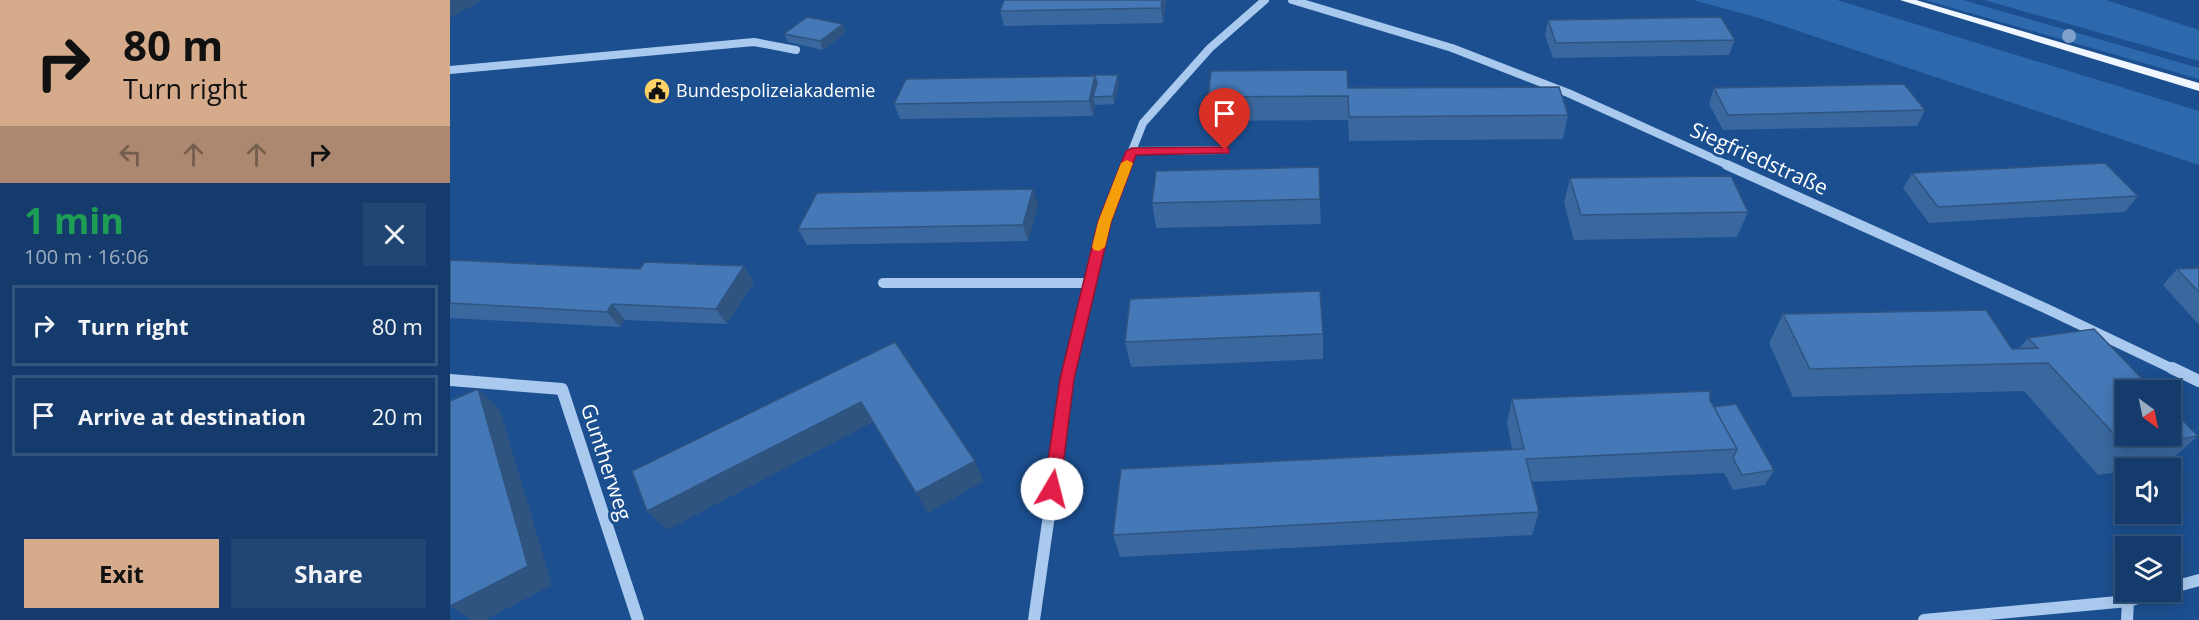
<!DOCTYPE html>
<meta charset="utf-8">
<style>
body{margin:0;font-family:"Open Sans",sans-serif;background:#214673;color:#f1f3f6;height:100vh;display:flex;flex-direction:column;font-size:22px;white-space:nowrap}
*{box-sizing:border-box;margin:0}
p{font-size:20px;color:#9dadc1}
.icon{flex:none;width:33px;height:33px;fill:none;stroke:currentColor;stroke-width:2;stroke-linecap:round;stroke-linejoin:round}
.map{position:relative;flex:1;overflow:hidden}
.panel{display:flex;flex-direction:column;background:#143b6b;width:450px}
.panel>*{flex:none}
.top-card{background:#d6ab8b;color:#111;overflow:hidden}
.needle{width:39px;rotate:147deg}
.buttons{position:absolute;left:1665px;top:380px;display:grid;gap:12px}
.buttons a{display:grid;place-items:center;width:66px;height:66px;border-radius:0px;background:#143b6b;box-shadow:0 3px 15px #0003,0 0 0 2px #33557e;font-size:30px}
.pin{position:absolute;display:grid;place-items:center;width:51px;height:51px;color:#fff;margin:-62px -26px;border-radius:50% 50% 50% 0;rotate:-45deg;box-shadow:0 0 6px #0007}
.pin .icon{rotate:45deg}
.me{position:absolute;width:66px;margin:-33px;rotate:8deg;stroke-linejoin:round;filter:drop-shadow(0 0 4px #0008)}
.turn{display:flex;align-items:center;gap:21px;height:126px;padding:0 24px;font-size:27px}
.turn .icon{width:78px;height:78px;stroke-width:2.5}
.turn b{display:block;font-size:42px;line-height:51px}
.lanes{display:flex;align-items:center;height:57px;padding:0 24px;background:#0003;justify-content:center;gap:30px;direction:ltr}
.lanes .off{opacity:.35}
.round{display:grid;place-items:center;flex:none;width:63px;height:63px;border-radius:0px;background:#214673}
.summary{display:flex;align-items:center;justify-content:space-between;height:102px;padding:0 24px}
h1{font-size:36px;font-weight:700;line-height:45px;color:#1e9e55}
.action{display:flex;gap:12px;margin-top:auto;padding:12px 24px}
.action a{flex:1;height:69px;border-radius:0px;background:#d6ab8b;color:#111;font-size:24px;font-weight:700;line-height:69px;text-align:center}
.action a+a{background:#214673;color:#f1f3f6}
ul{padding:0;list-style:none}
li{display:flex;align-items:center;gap:18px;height:81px;margin:0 12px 9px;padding:0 12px;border:3px solid #33557e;border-radius:0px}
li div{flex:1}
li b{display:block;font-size:22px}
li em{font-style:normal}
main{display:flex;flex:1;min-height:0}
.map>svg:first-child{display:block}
.green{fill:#2e69ad}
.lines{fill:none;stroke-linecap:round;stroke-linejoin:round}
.minor-far2{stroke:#a9c9ee;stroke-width:8}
.minor-far1{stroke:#a9c9ee;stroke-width:10}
.minor{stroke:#a9c9ee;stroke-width:12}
.major{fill:#f0f6ff;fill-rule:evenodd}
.tree{fill:#7ea0ca}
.wall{fill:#3a679d}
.shaded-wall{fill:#305480}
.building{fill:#4478b7;stroke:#305480;stroke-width:1.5}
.route{fill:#e11d48;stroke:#92132f;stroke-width:1.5}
.slow{fill:#f59e0b}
.labels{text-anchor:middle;stroke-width:6;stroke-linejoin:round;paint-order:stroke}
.far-poi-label{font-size:18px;fill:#fff;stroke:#1b4f8f;text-anchor:start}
.street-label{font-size:21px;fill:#fff;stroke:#1b4f8f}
</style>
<main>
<section class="panel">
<div class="top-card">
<div class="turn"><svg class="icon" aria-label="right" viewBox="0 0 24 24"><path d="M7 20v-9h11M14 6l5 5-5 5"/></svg><div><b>80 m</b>Turn right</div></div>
<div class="lanes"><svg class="icon off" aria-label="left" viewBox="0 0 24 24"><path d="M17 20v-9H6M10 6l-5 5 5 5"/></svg><svg class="icon off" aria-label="ahead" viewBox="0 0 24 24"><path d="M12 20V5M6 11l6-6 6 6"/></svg><svg class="icon off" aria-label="ahead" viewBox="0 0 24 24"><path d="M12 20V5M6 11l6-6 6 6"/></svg><svg class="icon" aria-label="right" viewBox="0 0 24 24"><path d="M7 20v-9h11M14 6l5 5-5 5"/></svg></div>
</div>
<div class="summary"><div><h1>1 min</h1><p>100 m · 16:06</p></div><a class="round"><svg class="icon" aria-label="close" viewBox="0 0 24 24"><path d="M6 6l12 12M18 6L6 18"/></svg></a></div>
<ul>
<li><svg class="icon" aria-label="right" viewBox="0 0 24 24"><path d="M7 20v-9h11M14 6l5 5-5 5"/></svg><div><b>Turn right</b></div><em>80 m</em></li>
<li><svg class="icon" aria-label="arrive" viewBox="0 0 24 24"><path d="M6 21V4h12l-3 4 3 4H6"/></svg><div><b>Arrive at destination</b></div><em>20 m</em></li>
</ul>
<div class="action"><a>Exit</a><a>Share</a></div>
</section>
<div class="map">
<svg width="1749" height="620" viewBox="0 0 1749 620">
<rect width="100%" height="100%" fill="#1b4f8f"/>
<path class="green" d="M1243 0H1387L1749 111V165L1309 18Z
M1475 0H1513L1749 68V79Z
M1534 0H1656L1749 30V61Z"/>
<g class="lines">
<path class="minor-far2" d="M842 0 1002 48 1118 93 1280 166
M0 70 304 42 346 50
M682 151 775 150
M676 166 693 123 760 48 815 0"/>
<path class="minor-far1" d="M1277 165 1595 308 1725 370
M433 283H640
M619 370 655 222 677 165"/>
<path class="minor" d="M1722 368 1749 381
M0 380 112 389 188 620
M1720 588 1749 580
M584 620 620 368
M1474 620 1678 601 1711 591
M1677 620 1678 601"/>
<path class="major" d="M1450 0H1466L1749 83V91Z"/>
</g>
<circle class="tree" cx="1619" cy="36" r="7"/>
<path class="wall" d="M716 0 713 23 554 26 550 11Z
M1098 20 1285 40 1279 55 1103 58 1095 35Z
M393 24 396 32 373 50 338 42 334 34Z
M640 76 669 83 664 104 645 105 643 116 450 119 444 104Z
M898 88 1118 115 1113 139 899 141 898 120 760 121 758 97Z
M1264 88 1475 110 1467 126 1273 130 1259 104Z
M1462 173 1688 196 1675 212 1479 223 1453 188Z
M1120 178 1298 212 1287 237 1124 240 1114 203Z
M870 199 871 224 706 228 702 203Z
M588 205 578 241 357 245 348 229Z
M0 260 190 269 304 282 277 324 175 320 170 327 0 318Z
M1749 268V325L1713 285 1727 269Z
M1333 314 1562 349 1569 348 1578 338 1748 436 1716 464 1691 468H1676V471L1648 475 1574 391 1343 397 1319 343Z
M873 334V359L681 367 675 342Z
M1062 399 1260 400 1264 407 1324 470 1315 485 1283 490 1274 473 1082 482 1089 512 1082 535 670 557 663 535 1062 449 1057 423Z"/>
<path class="shaded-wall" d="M0 0H33L0 18Z
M712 0H716L713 23 711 8Z
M393 24 396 32 373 50 370 41Z
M668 75 669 83 664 104 663 96Z
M645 76 648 92 643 97 645 105 643 116 639 101Z
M583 189 588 205 578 241 573 225Z
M294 266 304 282 277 324 266 309Z
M162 304 175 320 170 327 157 312Z
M28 389 50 410 102 585 35 620H21L0 606Z
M411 402 423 422 217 530 197 511Z
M525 461 534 481 478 513 466 493Z"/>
<path class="building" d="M554 0H712L711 8 550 11Z
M357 17 393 24 370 41 334 34Z
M1271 17 1285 40 1106 43 1098 20Z
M897 70 898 88 1109 87 1118 115 899 117 898 96 758 97 761 71Z
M641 75H668L663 96 643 97 647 83 645 76H640Z
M645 76 639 101 444 104 456 79Z
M1454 84 1475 110 1278 115 1264 88Z
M1655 163 1688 196 1488 207 1462 173Z
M869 167 870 199 702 203 706 171Z
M1281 176 1298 212 1131 215 1120 178Z
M583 189 573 225 348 229 367 193Z
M0 260 190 269 195 262 294 266 266 309 162 304 157 312 0 303Z
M1749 268V292L1727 269Z
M870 291 873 334 675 342 680 299Z
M1536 310 1562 349 1588 348 1578 338 1644 329 1703 390H1676V435H1720V408L1748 436 1677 448 1598 363 1360 369 1333 314Z
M445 342 525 461 466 493 411 402 197 511 182 471Z
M28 389 78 566 0 606V401Z
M1260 391V400L1287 449 1076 459 1089 512 663 535 671 469 1074 449 1062 399Z
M1286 404 1324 470 1292 475 1283 458 1287 449 1264 407Z"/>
<path class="route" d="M775 147 779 148V153L686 155 661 222 624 379 610 489 608 494 602 496 597 494 594 489 610 379 648 222 676 151 682 148Z"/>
<path class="slow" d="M677 160 683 163 661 222 655 247 649 251 644 250 642 247 648 222 671 163Z"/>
<defs>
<symbol id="civic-disc" viewBox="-11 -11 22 22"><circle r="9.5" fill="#ffd166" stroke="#1b4f8f"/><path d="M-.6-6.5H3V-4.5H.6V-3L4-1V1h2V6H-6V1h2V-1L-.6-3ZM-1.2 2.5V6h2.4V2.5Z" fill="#111"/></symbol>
</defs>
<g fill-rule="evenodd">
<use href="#civic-disc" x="192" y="76" width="30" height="30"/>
</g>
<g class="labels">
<g class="far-poi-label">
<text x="226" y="97">Bundespolizeiakademie</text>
</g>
<g class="street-label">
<text transform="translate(1309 159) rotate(24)" y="7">Siegfriedstraße</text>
<text transform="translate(156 462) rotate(72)" y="7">Guntherweg</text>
</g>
</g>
</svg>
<div class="buttons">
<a><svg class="needle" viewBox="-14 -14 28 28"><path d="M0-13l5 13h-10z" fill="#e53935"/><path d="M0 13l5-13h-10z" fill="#9dadc1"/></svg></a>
<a><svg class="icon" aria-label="sound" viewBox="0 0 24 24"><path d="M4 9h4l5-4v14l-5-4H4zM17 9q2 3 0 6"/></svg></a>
<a><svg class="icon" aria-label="layers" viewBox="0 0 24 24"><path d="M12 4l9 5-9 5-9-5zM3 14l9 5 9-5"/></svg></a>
</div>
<div class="pin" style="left:775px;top:150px;background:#d93025"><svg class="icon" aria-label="arrive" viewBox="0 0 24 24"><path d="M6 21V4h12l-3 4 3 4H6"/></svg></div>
<svg class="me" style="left:602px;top:489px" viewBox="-20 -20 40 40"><circle r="19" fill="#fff"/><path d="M0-13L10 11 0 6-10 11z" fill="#e11d48"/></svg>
</div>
</main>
